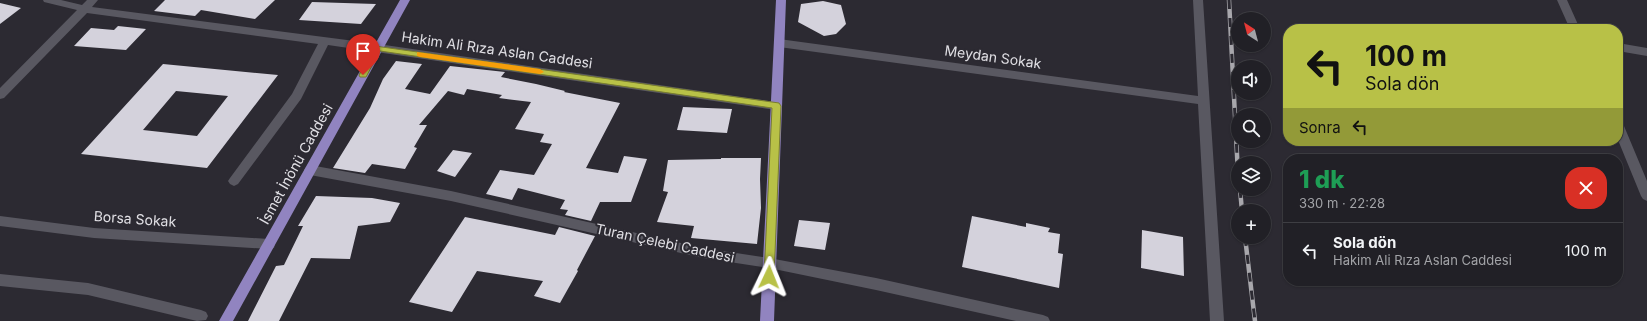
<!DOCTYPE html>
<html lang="tr">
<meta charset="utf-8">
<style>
body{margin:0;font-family:Inter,sans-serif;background:#29282e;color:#f1f3f6;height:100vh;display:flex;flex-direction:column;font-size:15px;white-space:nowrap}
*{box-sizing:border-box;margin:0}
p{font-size:13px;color:#a2a3a7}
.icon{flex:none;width:22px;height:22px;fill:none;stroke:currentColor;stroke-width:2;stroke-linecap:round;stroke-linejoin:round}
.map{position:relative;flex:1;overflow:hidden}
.drawer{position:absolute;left:1283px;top:154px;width:340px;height:132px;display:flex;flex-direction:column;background:#212026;border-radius:16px;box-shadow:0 1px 3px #0004,0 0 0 1px #3e3e43}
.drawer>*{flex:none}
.banner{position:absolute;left:1283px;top:24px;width:340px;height:122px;border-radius:16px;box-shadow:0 1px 3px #0004,0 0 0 1px #3e3e43;background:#b8c147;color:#111;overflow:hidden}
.needle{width:26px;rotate:324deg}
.buttons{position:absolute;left:1231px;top:12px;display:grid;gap:8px}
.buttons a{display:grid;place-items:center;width:40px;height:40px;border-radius:50%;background:#212026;box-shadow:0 1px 3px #0004,0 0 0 1px #3e3e43;font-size:20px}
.pin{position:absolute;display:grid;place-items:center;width:34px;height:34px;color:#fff;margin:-41px -17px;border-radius:50% 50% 50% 0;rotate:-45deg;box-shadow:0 0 4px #0007}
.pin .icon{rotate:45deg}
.me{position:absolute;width:44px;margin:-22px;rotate:2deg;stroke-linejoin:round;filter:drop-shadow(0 0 3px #0008)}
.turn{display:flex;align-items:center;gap:14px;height:84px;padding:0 16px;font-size:18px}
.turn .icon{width:52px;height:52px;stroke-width:2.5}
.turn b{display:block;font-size:28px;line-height:34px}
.then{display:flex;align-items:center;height:38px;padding:0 16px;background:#0003;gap:8px;font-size:15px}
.round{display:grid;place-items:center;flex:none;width:42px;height:42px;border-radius:16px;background:#29282e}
.head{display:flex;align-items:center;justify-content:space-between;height:68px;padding:0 16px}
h1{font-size:24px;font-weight:800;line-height:30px;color:#1e9e55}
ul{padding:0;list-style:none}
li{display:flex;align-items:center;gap:12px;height:56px;padding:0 16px;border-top:1px solid #3e3e43}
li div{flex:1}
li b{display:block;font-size:15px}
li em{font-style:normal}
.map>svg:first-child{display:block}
.building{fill:#d4d2dc;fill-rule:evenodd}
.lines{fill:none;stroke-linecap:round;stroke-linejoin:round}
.minor{fill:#595861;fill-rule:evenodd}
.major{fill:#9184c0;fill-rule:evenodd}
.rail-casing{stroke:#a8a7ac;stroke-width:4.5}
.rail{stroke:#2c2a32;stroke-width:3;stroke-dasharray:9;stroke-linecap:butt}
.route{fill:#b8c147;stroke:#787d2e}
.slow{fill:#f59e0b}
.labels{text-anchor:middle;stroke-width:4;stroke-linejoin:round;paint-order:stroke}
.street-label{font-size:14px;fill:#e0dfe4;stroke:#2c2a32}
</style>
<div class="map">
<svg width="1647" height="321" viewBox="0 0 1647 321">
<rect width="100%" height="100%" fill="#2c2a32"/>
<path class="building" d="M165 0H275L255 19 201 10 195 16 154 11Z
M823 1 841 5 846 24 836 34 824 36 798 22 801 4Z
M312 2 376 4 361 24 299 20Z
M0 3 21 8 0 24Z
M118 26 146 29 126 50 74 46 91 28 114 30Z
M396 61 422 64 405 89 430 94 450 66 505 72 501 77 536 84 565 91 564 92 620 103 586 168 618 173 624 156 647 159 631 202H600L591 221 565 215 568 210 560 209 565 200 518 188 512 200 486 194 500 170 534 175 552 144 540 142 544 134 515 129 531 102 499 98 502 95 467 89 464 95 448 91 419 125H427L414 147 417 148 405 169 372 164 365 173 333 168 370 108 383 79Z
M163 64 278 75 207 168 81 154ZM176 91 228 96 197 136 143 130Z
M683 107 732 109 727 133 677 130Z
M453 150 472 153 455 177 437 171Z
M721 158H761L760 179 761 208 757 244 691 238 694 226 657 222 668 192 663 191 668 160 721 159Z
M316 196 372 198 400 203 390 222 358 226 350 259 311 258 279 321H248L276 266 284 265 303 226H298Z
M972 216 1026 227V223L1050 228 1048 232 1060 234 1058 253 1063 254 1059 288 962 267Z
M465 217 555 235 559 227 595 236 577 270 578 271 560 303 534 296 543 281 477 271 452 312 409 302Z
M799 220 830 223 825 250 794 246Z
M1142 230 1183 237 1184 276 1141 268Z"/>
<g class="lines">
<path class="minor" d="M43 0H61L82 5 87 0H98L92 7 378 44 776 102 780 103 782 106 780 109 776 110 328 45 301 99 238 184 234 186 230 184 228 181 230 178 292 94 318 44 87 13 4 98 0 99V88L77 10 44 2Z
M1193 0H1203L1224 321H1210L1198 104 779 47 775 46 774 43 775 40 779 39 1198 96Z
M1557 0H1567L1580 29H1570Z
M1618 43 1647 48V56L1618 51Z
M1618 122 1622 123 1624 126 1647 181V201L1643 199 1641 196 1618 140Z
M310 165 451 191 703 248 769 258 876 278 1043 315 1048 317 1050 321H1016L876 290 769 268 703 258 451 201 310 175 306 173 304 170 306 167Z
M0 216 94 228 269 239 274 240 275 244 274 248 269 249 94 238 0 226Z
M0 274 88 283 201 310 206 312 208 316 206 320 197 321 88 295 0 286Z"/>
<path class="major" d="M400 0H410L233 321H219Z
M776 0H786L774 321H760Z"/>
<defs>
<path id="rail" d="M1229 0 1238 174
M1240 189 1242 211
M1245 237 1255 321"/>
</defs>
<use href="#rail" class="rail-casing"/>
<use href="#rail" class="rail"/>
</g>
<path class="route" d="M375 46 779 103 781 106 774 277 772 280 769 282 765 280 764 277 772 108 380 51 366 77H360L359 75Z"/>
<path class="slow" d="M417 52 540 69 544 72 540 74 420 57 417 56Z"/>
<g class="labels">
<g class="street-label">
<text transform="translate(497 50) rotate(8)" y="5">Hakim Ali Rıza Aslan Caddesi</text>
<text transform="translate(993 57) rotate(8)" y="5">Meydan Sokak</text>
<text transform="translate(296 164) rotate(-61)" y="5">İsmet İnönü Caddesi</text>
<text transform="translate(135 219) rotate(4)" y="5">Borsa Sokak</text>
<text transform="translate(665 243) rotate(12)" y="5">Turan Çelebi Caddesi</text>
</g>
</g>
</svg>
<div class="buttons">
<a><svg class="needle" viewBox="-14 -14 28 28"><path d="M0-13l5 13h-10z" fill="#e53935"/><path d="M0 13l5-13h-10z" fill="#a2a3a7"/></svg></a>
<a><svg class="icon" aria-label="sound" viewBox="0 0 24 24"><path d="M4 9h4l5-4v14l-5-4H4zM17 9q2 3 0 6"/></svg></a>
<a><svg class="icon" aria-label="search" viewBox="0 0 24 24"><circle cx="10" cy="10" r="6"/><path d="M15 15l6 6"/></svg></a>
<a><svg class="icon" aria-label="layers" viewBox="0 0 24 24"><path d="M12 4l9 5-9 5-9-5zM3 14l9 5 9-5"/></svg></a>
<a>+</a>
</div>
<div class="pin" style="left:363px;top:75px;background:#d93025"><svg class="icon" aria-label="arrive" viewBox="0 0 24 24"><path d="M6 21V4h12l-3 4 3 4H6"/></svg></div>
<svg class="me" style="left:769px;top:277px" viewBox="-20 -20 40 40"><path d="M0-17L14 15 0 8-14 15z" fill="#b8c147" stroke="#fff" stroke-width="4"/></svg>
<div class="banner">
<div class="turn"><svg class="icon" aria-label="left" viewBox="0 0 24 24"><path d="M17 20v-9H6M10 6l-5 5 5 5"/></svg><div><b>100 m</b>Sola dön</div></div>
<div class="then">Sonra<svg class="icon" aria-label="left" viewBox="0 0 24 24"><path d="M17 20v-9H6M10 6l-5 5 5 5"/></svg></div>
</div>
<section class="drawer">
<div class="head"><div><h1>1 dk</h1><p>330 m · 22:28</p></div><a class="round" style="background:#d93025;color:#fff"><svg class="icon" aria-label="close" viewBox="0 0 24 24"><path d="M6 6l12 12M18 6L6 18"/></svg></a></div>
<ul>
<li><svg class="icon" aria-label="left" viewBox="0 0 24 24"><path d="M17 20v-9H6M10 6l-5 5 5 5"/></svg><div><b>Sola dön</b><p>Hakim Ali Rıza Aslan Caddesi</p></div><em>100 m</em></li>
</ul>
</section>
</div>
